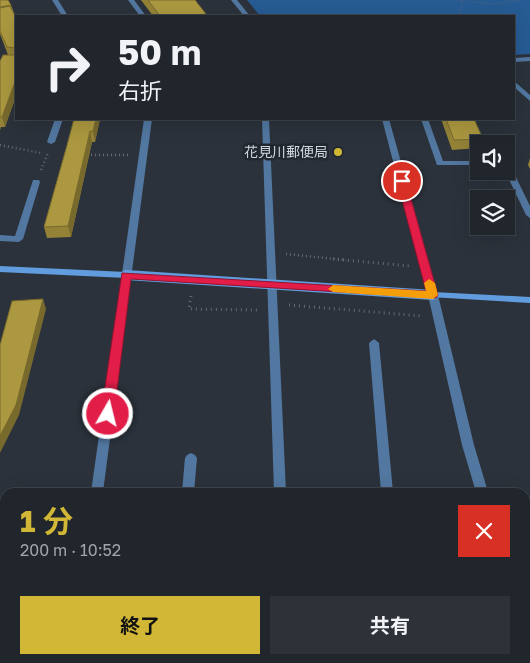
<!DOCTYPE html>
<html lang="ja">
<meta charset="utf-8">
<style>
body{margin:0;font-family:"Golos Text","Noto Sans JP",sans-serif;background:#2d3238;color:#f1f3f6;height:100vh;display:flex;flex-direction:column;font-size:19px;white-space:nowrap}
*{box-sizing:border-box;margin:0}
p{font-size:16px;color:#a2a5a9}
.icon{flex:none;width:28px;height:28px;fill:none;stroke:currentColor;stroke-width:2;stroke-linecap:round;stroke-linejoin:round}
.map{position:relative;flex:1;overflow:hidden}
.side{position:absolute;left:0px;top:488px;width:530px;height:176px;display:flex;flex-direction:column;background:#20262c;border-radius:15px 15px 0 0;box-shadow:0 5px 20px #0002,0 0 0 1px #3d4348}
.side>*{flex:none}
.guide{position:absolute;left:15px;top:15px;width:500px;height:105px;border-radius:0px;box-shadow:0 5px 20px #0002,0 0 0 1px #3d4348;background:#20262c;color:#f1f3f6;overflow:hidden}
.fabs{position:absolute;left:470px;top:135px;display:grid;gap:10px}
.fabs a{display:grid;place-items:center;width:45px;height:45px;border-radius:0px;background:#20262c;box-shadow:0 5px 20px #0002,0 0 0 1px #3d4348;font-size:25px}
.pin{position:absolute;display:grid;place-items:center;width:42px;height:42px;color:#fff;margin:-21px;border:2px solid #fff;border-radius:50%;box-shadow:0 1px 5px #0007}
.me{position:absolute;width:55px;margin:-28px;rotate:8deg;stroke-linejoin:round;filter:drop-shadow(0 0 4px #0008)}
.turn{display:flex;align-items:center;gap:18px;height:105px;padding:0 20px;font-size:22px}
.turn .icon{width:65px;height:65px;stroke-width:2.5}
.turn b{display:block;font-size:35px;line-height:42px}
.round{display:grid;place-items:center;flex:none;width:52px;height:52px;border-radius:0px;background:#2d3238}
.headline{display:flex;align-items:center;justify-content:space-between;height:85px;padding:0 20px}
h1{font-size:30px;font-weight:700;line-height:38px;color:#d2b736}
.action{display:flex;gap:10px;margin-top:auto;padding:10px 20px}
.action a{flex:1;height:58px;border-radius:0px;background:#d2b736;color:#111;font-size:20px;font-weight:700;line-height:58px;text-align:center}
.action a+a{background:#2d3238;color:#f1f3f6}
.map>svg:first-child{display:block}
.green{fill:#265b93}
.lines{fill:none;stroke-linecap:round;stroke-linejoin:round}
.path-far2{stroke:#656b73;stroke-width:2;stroke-dasharray:0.5 2.5;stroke-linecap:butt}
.path-far1{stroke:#656b73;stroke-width:2.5;stroke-dasharray:1 3;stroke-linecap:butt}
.path{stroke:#656b73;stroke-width:3;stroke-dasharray:1 4;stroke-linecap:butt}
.lane{fill:#5277a0;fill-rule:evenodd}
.street{fill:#5277a0;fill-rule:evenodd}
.secondary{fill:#619dde;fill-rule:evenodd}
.secondary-bridge{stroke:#619dde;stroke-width:10}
.wall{fill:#948337}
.shaded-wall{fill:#786a2d}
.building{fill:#ac9840;stroke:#786a2d}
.route{fill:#e11d48;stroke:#92132f}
.slow{fill:#f59e0b}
.poi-dot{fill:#d2b736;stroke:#212830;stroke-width:2}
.labels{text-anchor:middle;stroke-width:5;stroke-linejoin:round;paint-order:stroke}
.far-poi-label{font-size:14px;fill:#d4d8de;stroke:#212830;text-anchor:end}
</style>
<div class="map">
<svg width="530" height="663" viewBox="0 0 530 663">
<rect width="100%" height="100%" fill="#2b323b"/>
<path class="green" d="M247 0H530V54L514 55V16H260Z"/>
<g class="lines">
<path class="path-far2" d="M457 0 493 4 522 0
M460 16 462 1"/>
<path class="path-far1" d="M0 145 41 153
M87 155H128
M41 170 48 153
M286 254 346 260"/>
<path class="path" d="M333 259 410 266
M191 296 189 309 257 310
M289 305 422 316"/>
<path class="lane" d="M52 0H58L68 16H62Z
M514 81 530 95V101L514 87Z
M55 119H63L55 142 51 144 47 142Z
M421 119H428L443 161H479V165H437Z
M506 163 510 165 530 206V218L526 215 505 171Z
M33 180H39L40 182 23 239 19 242 0 241V235L15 236Z
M374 339 379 343 393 492H381L369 343Z
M525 556H530V568H525Z
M394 659H408V663H394Z"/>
<path class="street" d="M128 0H134L146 16H140Z
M231 0H237L250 16H244Z
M530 57V61L514 62V58Z
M144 119H152L103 492H91Z
M262 119H269L286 492H274Z
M382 119H389L438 295 474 445 488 492H476L462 445 428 295Z
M191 453 195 455 197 458 194 492H182L185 458 187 455Z
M44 659H58L56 663H42Z
M150 659H164L163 663H149Z
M277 659H291L290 663H276Z
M315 659H349L351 663H317Z
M508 659H522V663H508Z"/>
<path class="secondary" d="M0 266 126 272 131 275 126 278 0 272Z
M433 292 530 297V303L430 297 428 295Z"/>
<path class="secondary-bridge" d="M126 275 433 295"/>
</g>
<path class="wall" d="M0 0 11 5 16 18V96L5 127H1L0 130V61L8 55 0 34Z
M141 0H195L206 16H153Z
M100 119 95 142H92L71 237 47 238 44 227 66 149Z
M441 119H474L483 139 481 144H479V148L452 150Z
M530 158V169L528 165Z"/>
<path class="shaded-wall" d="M206 14V16H191Z
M16 79V96L5 127 2 117Z
M96 119H100L95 142 93 131Z
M90 131 92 142 71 237 68 226Z
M43 299 46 309 19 415 0 453V436Z"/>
<path class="building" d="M0 0H8L11 5 0 7Z
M148 0H195L206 14 191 16H160Z
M10 6 16 18V79L2 117H0V61L3 55H14L15 53V48L7 47 0 31V8Z
M74 119H96L93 131H90L68 226 44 227 66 149Z
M446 119H474L483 139 454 140Z
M43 299 16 405 0 436V345L12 301Z"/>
<path class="route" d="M402 178 406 181 438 295 436 298 131 279 114 414 112 417H103L101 414 122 273 426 291 397 181Z"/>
<path class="slow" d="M429 279 435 283 438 295 433 299 333 292 328 289 333 285 426 291 424 283Z"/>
<circle class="poi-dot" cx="338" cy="152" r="5"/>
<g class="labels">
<g class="far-poi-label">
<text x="328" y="157">花見川郵便局</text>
</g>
</g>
</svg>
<div class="fabs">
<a><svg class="icon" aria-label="sound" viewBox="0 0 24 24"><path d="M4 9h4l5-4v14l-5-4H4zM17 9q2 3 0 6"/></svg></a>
<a><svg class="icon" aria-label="layers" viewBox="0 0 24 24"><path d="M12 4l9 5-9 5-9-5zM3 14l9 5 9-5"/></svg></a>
</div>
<div class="pin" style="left:402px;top:181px;background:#d93025"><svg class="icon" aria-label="arrive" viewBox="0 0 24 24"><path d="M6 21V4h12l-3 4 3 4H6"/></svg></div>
<svg class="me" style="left:108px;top:414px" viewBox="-20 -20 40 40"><circle r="17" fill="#e11d48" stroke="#fff" stroke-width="3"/><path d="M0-11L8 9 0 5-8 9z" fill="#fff"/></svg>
<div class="guide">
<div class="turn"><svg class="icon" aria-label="right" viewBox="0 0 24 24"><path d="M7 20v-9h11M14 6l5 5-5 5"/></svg><div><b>50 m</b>右折</div></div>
</div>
<section class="side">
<div class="headline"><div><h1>1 分</h1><p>200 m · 10:52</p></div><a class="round" style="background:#d93025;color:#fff"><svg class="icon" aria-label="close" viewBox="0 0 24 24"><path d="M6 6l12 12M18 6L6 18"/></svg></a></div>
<div class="action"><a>終了</a><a>共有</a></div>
</section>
</div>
